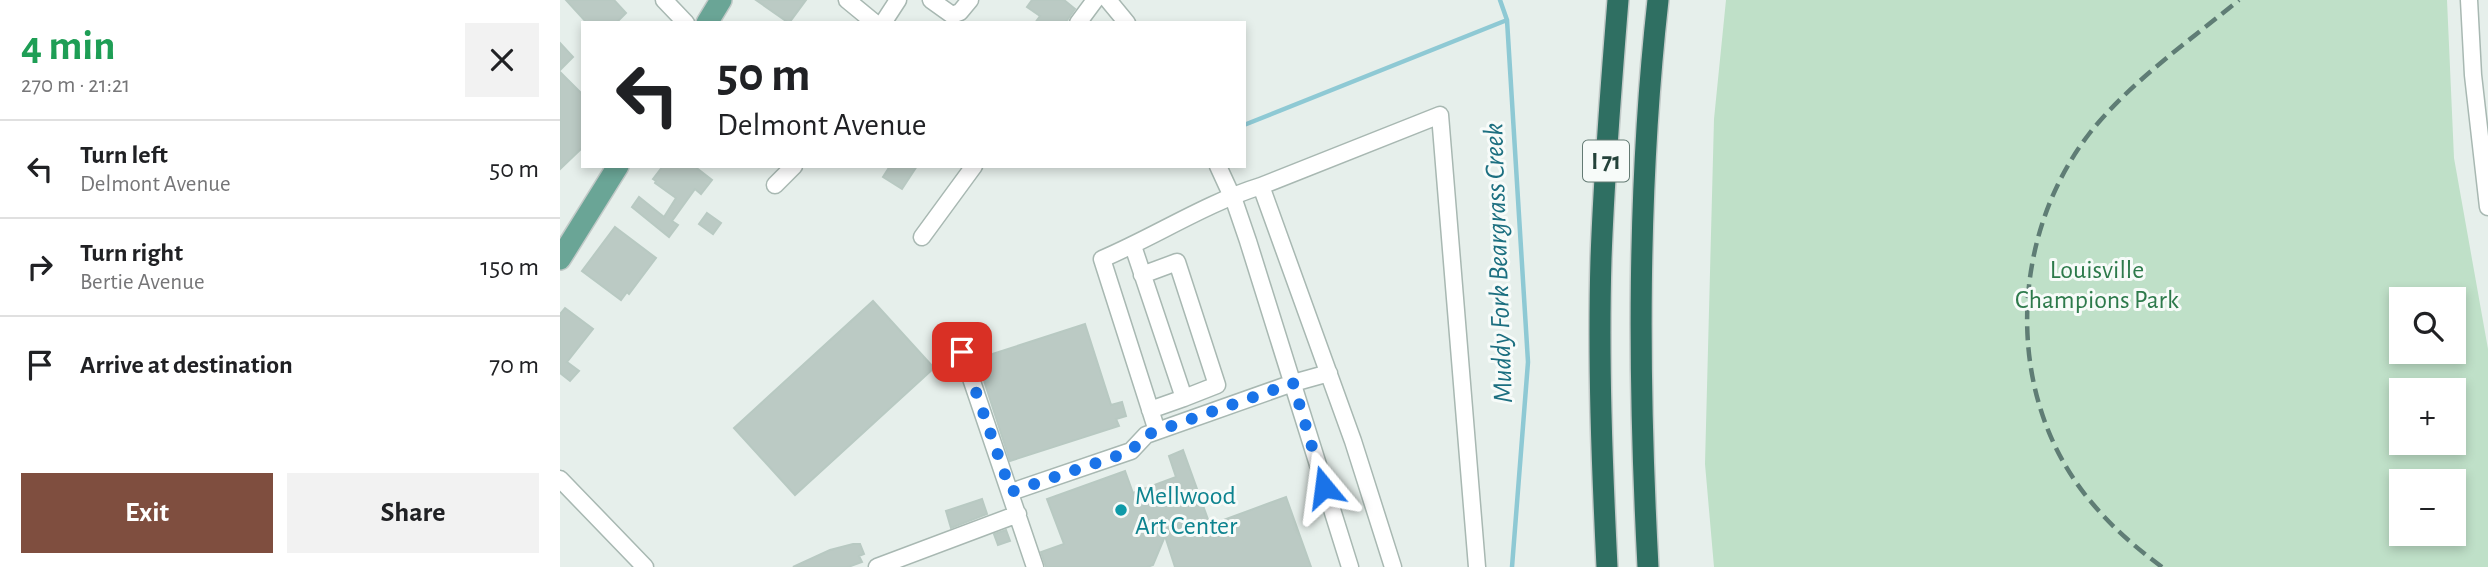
<!DOCTYPE html>
<meta charset="utf-8">
<style>
body{margin:0;font-family:"Alegreya Sans",sans-serif;background:#f2f2f2;color:#202124;height:100vh;display:flex;flex-direction:column;font-size:26px;white-space:nowrap}
*{box-sizing:border-box;margin:0}
p{font-size:23px;color:#757577}
.icon{flex:none;width:38px;height:38px;fill:none;stroke:currentColor;stroke-width:2;stroke-linecap:round;stroke-linejoin:round}
.map{position:relative;flex:1;overflow:hidden}
.details{display:flex;flex-direction:column;background:#fff;width:560px}
.details>*{flex:none}
.banner{position:absolute;left:21px;top:21px;width:665px;height:147px;border-radius:0px;box-shadow:0 4px 10px #0003;background:#fff;color:#202124;overflow:hidden}
.tools{position:absolute;left:1829px;top:287px;display:grid;gap:14px}
.tools a{display:grid;place-items:center;width:77px;height:77px;border-radius:0px;background:#fff;box-shadow:0 4px 10px #0003;font-size:35px}
.pin{position:absolute;display:grid;place-items:center;width:60px;height:60px;color:#fff;margin:-30px;border-radius:14px;box-shadow:0 4px 10px #0006}
.me{position:absolute;width:77px;margin:-38px;rotate:344deg;stroke-linejoin:round;filter:drop-shadow(0 0 5px #0008)}
.turn{display:flex;align-items:center;gap:24px;height:147px;padding:0 21px;font-size:32px}
.turn .icon{width:91px;height:91px;stroke-width:2.5}
.turn b{display:block;font-size:49px;line-height:60px}
.round{display:grid;place-items:center;flex:none;width:74px;height:74px;border-radius:0px;background:#f2f2f2}
.overview{display:flex;align-items:center;justify-content:space-between;height:119px;padding:0 21px}
h1{font-size:42px;font-weight:700;line-height:52px;color:#1e9e55}
.action{display:flex;gap:14px;margin-top:auto;padding:14px 21px}
.action a{flex:1;height:80px;border-radius:0px;background:#7f4e3f;color:#fff;font-size:28px;font-weight:700;line-height:80px;text-align:center}
.action a+a{background:#f2f2f2;color:#202124}
ul{padding:0;list-style:none}
li{display:flex;align-items:center;gap:21px;height:98px;padding:0 21px;border-top:2px solid #e0e0e0}
li div{flex:1}
li b{display:block;font-size:26px}
li em{font-style:normal}
main{display:flex;flex:1;min-height:0}
.map>svg:first-child{display:block}
.green{fill:#bfe0c8;fill-rule:evenodd}
.lines{fill:none;stroke-linecap:round;stroke-linejoin:round}
.stream{stroke:#8ec9d4;stroke-width:4.5}
.building{fill:#bbcac4;stroke:#b8c9c2;stroke-width:2}
.minor-casing{stroke:#a8b8b2;stroke-width:19}
.major-casing{stroke:#c2cac8;stroke-width:24}
.highway-casing{stroke:#c2cac8;stroke-width:24}
.minor{stroke:#fff;stroke-width:16}
.major{stroke:#6aa596;stroke-width:21}
.highway{stroke:#2f6f62;stroke-width:21}
.rail{stroke:#5f7d75;stroke-width:4.5;stroke-dasharray:14 7;stroke-linecap:butt}
.route{stroke:#1a73e8;stroke-width:12;stroke-dasharray:0 21.6}
.culture-dot{fill:#0f9aa8;stroke:#f7fbf9;stroke-width:2.5}
.labels{text-anchor:middle;stroke-width:6;stroke-linejoin:round;paint-order:stroke}
.shield{fill:#f7fbf9;stroke:#637a73;stroke-width:2}
.shield-label{font-size:24px;font-weight:bold;fill:#24423a}
.park-label{font-size:26px;fill:#2d7a4b;stroke:#f7fbf9}
.culture-label{font-size:26px;fill:#0d838f;stroke:#f7fbf9;text-anchor:start}
.water-label{font-size:28px;font-style:italic;fill:#1c6f80;stroke:#f7fbf9}
</style>
<main>
<section class="details">
<div class="overview"><div><h1>4 min</h1><p>270 m · 21:21</p></div><a class="round"><svg class="icon" aria-label="close" viewBox="0 0 24 24"><path d="M6 6l12 12M18 6L6 18"/></svg></a></div>
<ul>
<li><svg class="icon" aria-label="left" viewBox="0 0 24 24"><path d="M17 20v-9H6M10 6l-5 5 5 5"/></svg><div><b>Turn left</b><p>Delmont Avenue</p></div><em>50 m</em></li>
<li><svg class="icon" aria-label="right" viewBox="0 0 24 24"><path d="M7 20v-9h11M14 6l5 5-5 5"/></svg><div><b>Turn right</b><p>Bertie Avenue</p></div><em>150 m</em></li>
<li><svg class="icon" aria-label="arrive" viewBox="0 0 24 24"><path d="M6 21V4h12l-3 4 3 4H6"/></svg><div><b>Arrive at destination</b></div><em>70 m</em></li>
</ul>
<div class="action"><a>Exit</a><a>Share</a></div>
</section>
<div class="map">
<svg width="1928" height="567" viewBox="0 0 1928 567">
<rect width="100%" height="100%" fill="#e6efeb"/>
<path class="green" d="M1166 0H1887L1894 158 1928 349V567H1154L1145 464 1154 119ZM1841 299H1894V352H1841ZM1841 390H1894V443H1841ZM1841 481H1894V534H1841Z"/>
<g class="lines">
<path class="stream" d="M940 0 947 20 968 362 952 567
M684 125 947 20"/>
</g>
<path class="building" d="M6 0H54L66 13 56 23H27Z
M196 0H246L229 23Z
M472 0H504L515 9 505 23H475L480 16 467 7Z
M0 43 13 57 0 70Z
M0 72 23 95V147L0 169Z
M103 166H134L152 180 141 194 135 189 112 221 118 225 109 237 72 207 79 197 104 217 116 198 95 183 96 181 93 179Z
M330 166H357L342 189 323 177Z
M147 213 161 223 153 234 139 224Z
M55 227 96 258 69 294 67 292 61 300 22 271Z
M313 301 374 368 235 495 174 428Z
M5 308 33 329 7 362 19 371 10 381 0 373V314Z
M525 324 551 405 562 402 566 416 556 419 559 426 450 461 417 359Z
M623 450 650 525 726 497 751 567H615L605 536 593 565 587 567H486L481 552 504 544 487 499 565 471 573 493 616 477 609 456Z
M422 499 427 514 391 528 386 511Z
M446 530 450 541 438 545 434 534Z
M293 544H300L304 554 299 556 302 562 288 567H233L270 550Z"/>
<g class="lines">
<defs>
<path id="minor" d="M104 0 126 23
M287 0 315 23
M371 0 392 15 400 12 410 0
M548 0 567 23
M1909 0 1913 75 1928 207
M323 23 338 0
M518 23 535 0
M658 166 675 203 688 241 790 567
M215 185 234 166
M701 186 880 115 917 567
M362 237 414 166
M573 246 624 398 590 410
M582 275 617 262 657 385 624 398
M402 352 475 567
M597 431 542 259C596 236 646 203 701 186L793 441 833 567
M0 479 85 567
M451 492 571 451 586 435 733 383 769 373
M317 567 458 514"/>
<path id="major" d="M147 23 161 0
M0 259 58 166"/>
<path id="highway" d="M1047 567C1042 465 1038 362 1041 259 1044 173 1051 86 1058 0
M1088 567C1078 378 1077 188 1098 0"/>
</defs>
<use href="#minor" class="minor-casing"/>
<use href="#major" class="major-casing"/>
<use href="#highway" class="highway-casing"/>
<use href="#minor" class="minor"/>
<use href="#major" class="major"/>
<use href="#highway" class="highway"/>
<path class="rail" d="M1602 567C1576 548 1552 527 1532 503 1444 400 1448 239 1529 134 1570 82 1628 42 1679 0"/>
</g>
<g class="lines">
<path class="route" d="M402 352 451 492 571 451 586 435 733 383 764 487"/>
</g>
<circle class="culture-dot" cx="561" cy="510" r="7"/>
<g class="labels">
<rect class="shield" x="1023" y="140.5" width="46" height="41" rx="5"/>
<g class="shield-label">
<text x="1046" y="169">I 71</text>
</g>
<g class="park-label">
<text x="1537" y="278">Louisville<tspan x="1537" dy="30">Champions Park</tspan></text>
</g>
<g class="culture-label">
<text x="575" y="504">Mellwood<tspan x="575" dy="30">Art Center</tspan></text>
</g>
<g class="water-label">
<text transform="translate(937 263) rotate(-92)" y="10">Muddy Fork Beargrass Creek</text>
</g>
</g>
</svg>
<div class="tools">
<a><svg class="icon" aria-label="search" viewBox="0 0 24 24"><circle cx="10" cy="10" r="6"/><path d="M15 15l6 6"/></svg></a>
<a>+</a>
<a>−</a>
</div>
<div class="pin" style="left:402px;top:352px;background:#d93025"><svg class="icon" aria-label="arrive" viewBox="0 0 24 24"><path d="M6 21V4h12l-3 4 3 4H6"/></svg></div>
<svg class="me" style="left:764px;top:487px" viewBox="-20 -20 40 40"><path d="M0-17L14 15 0 8-14 15z" fill="#1a73e8" stroke="#fff" stroke-width="4"/></svg>
<div class="banner">
<div class="turn"><svg class="icon" aria-label="left" viewBox="0 0 24 24"><path d="M17 20v-9H6M10 6l-5 5 5 5"/></svg><div><b>50 m</b>Delmont Avenue</div></div>
</div>
</div>
</main>
